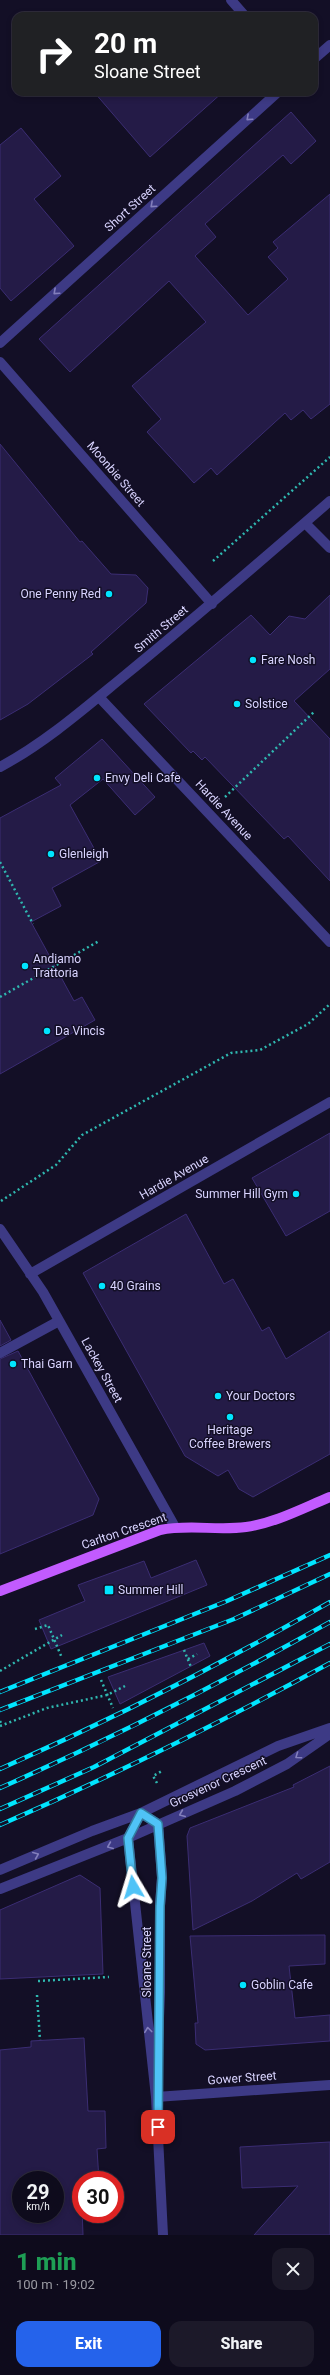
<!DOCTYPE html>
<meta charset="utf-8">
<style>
body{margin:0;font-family:Roboto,sans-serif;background:#1c1929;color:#f1f3f6;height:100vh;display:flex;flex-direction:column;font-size:15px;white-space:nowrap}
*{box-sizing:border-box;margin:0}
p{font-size:13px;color:#9b9ba3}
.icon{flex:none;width:22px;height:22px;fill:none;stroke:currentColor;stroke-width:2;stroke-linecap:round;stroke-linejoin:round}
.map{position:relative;height:2235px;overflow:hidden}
.panel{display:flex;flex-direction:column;background:#0e0b1c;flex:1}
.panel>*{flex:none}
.guide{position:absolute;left:12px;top:12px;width:306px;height:84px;border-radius:12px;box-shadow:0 2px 6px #0003,0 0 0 1px #2e2b3b;background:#202124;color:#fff;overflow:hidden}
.speed{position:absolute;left:12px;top:2171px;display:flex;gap:8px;font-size:20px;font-weight:700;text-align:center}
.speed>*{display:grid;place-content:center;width:52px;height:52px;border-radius:50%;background:#0e0b1c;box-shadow:0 2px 6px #0003,0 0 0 1px #2e2b3b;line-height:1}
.speed small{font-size:10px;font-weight:400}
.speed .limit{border:6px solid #d22;background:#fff;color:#111}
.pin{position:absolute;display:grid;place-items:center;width:34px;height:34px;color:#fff;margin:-17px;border-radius:8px;box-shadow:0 2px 6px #0006}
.me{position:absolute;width:44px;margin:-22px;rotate:353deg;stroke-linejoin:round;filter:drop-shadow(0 0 3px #0008)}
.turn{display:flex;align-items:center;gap:14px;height:84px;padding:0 16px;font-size:18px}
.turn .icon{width:52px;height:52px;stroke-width:2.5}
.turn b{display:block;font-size:28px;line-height:34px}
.round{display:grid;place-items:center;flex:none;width:42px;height:42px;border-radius:12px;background:#1c1929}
.head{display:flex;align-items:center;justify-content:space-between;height:68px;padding:0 16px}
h1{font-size:24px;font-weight:800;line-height:30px;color:#1e9e55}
.action{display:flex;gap:8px;margin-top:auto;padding:8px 16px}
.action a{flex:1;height:46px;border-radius:12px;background:#2563eb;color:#fff;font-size:16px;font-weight:800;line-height:46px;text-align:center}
.action a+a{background:#1c1929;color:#f1f3f6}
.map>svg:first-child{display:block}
.building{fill:#241b47;stroke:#3b2d73;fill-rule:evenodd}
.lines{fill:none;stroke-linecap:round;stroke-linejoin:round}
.path{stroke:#2fb8b0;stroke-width:2.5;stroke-dasharray:2 3;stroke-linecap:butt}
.minor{stroke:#3d3a85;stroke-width:10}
.major{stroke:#c25bff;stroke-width:10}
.rail-casing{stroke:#00e5ff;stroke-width:4.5}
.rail{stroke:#130f26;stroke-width:3;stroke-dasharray:9;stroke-linecap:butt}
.oneway{stroke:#837fbc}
.route-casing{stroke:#337fa1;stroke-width:10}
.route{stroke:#4fc3f7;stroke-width:7}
.poi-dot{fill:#00e5ff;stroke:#130f26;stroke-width:1.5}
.labels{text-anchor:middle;stroke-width:3;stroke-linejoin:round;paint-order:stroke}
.street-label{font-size:12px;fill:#d9d4ff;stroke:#130f26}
.poi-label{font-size:12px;fill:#d9d4ff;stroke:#130f26;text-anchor:start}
</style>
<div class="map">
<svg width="330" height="2235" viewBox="0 0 330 2235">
<rect width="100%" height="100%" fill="#130f26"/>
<path class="building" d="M94 92H223L150 157Z
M291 112 316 141 291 164 283 155 205 224 216 237 195 256 248 315 288 279 268 257 278 248 273 242 330 194V404L311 419 303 410 291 420 285 413 217 475 211 468 194 483 147 432 161 419 132 386 206 322 169 281 70 372 39 339Z
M21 128 61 176 34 199 74 246 11 301 0 288V145Z
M0 444 80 542 82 541 111 574 136 575 148 588 146 603 91 652 93 654 28 704 0 720Z
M330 595V669L294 701 330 739V881L288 836 284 839 205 757 202 760 193 751 191 753 144 704 251 615 270 635 289 616 305 619Z
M102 739 155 797 135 815 103 779 70 805 101 861 52 888 61 906 31 922 74 1001 82 997 95 1020 0 1074V818L61 785 55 778Z
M330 1133V1211L286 1236 252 1178Z
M186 1214 224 1284 233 1279 262 1331 269 1327 286 1359 330 1331V1454L253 1497 239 1489 228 1470 218 1476 185 1456 83 1273Z
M0 1320 11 1340 0 1346Z
M18 1351 99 1499 93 1515 0 1554V1359Z
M196 1560 207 1585 51 1649 39 1620 85 1601 78 1585 144 1561 151 1578Z
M204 1643 210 1656 120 1704 108 1677Z
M330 1766V1862L301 1879 297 1873 252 1901 193 1930 187 1836 190 1828 294 1787 293 1785Z
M80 1875 100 1888 103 1974 0 1979V1910Z
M325 1935V1964L289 1966 295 2018 330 2015V2041L205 2050 196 2044 195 2023H198L190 1936Z
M84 2038 88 2111H105L106 2148 97 2149 99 2180H81L83 2235H0V2050L31 2047V2041ZM21 2180H55V2214H21Z
M330 2142V2235H254L298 2186 242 2188 240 2147Z"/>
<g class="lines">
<path class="path" d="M213 561 330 457
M225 797 315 711
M0 862 33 924
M0 997 99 941
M1 1201 56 1165 82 1135 231 1053 260 1050 308 1024 330 1004
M35 1629 48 1625 62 1658
M184 1650 191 1667
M188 1659 197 1654
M0 1671 62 1635
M101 1680 113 1708
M0 1721 2 1725
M0 1726 47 1708 107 1695 125 1686
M157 1783 153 1776 162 1771
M38 1981 109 1977
M37 1995 40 2040"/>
<path class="minor" d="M231 0 245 16
M314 59 330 45
M0 343 278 92
M0 362 212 604
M305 523 330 548
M99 697 330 942
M0 767C45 743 85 708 124 676 194 619 262 560 330 501
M0 1229 43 1292 175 1527
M30 1274 330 1102
M0 1353 59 1321
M0 1870 92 1831 141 1813 278 1746 330 1728
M0 1889 128 1838 235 1791 287 1764 330 1734
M156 2097 160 1992V1906L162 1877 158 1824 141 1813 128 1838 156 2097 163 2235
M156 2097 330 2085"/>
<path class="major" d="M0 1591 160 1530C189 1524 217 1531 246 1527 275 1523 303 1508 330 1497"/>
<defs>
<path id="rail" d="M0 1692 227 1601 330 1555
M0 1710 234 1619 330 1574
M0 1769C113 1719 223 1663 330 1602
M0 1788C113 1738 223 1682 330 1622
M0 1809 94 1767 330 1644
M0 1825C112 1776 222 1722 330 1663"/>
</defs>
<use href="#rail" class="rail-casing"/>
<use href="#rail" class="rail"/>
</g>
<defs><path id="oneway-chevron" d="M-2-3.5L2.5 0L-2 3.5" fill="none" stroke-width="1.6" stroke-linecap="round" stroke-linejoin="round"/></defs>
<g class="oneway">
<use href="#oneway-chevron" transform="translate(249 118) rotate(138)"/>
<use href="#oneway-chevron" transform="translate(153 205) rotate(138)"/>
<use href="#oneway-chevron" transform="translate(56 292) rotate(138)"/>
<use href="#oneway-chevron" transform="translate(298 1756) rotate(145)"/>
<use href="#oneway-chevron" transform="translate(182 1814) rotate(157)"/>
<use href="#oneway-chevron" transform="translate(110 1846) rotate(157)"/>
<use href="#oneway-chevron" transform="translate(36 1855) rotate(-23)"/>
<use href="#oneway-chevron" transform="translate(148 2030) rotate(-97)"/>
</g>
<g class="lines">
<defs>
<path id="route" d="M133 1887 128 1838 141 1813 158 1824 162 1878 160 1906 158 2127"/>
</defs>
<use href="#route" class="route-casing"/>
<use href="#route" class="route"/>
</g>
<g class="poi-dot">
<circle cx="109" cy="594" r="4"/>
<circle cx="253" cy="660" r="4"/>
<circle cx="237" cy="704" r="4"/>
<circle cx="97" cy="778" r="4"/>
<circle cx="51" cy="854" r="4"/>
<circle cx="25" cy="966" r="4"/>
<circle cx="47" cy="1031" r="4"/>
<circle cx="296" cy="1194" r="4"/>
<circle cx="102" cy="1286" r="4"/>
<circle cx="13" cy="1364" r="4"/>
<circle cx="218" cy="1396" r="4"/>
<circle cx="230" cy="1417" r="4"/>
<rect x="104" y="1585" width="10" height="10" rx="2"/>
<circle cx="243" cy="1985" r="4"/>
</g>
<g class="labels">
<g class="street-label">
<text transform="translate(130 208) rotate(-42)" y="4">Short Street</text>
<text transform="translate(116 474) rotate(49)" y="4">Moonbie Street</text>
<text transform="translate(161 629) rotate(-40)" y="4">Smith Street</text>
<text transform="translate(224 810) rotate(47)" y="4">Hardie Avenue</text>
<text transform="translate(174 1177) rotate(-30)" y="4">Hardie Avenue</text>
<text transform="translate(102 1370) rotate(61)" y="4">Lackey Street</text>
<text transform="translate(124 1531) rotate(-19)" y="4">Carlton Crescent</text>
<text transform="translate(218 1782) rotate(-25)" y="4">Grosvenor Crescent</text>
<text transform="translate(147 1962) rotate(-90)" y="4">Sloane Street</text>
<text transform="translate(242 2078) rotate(-4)" y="4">Gower Street</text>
</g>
<g class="poi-label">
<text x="101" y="598" text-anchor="end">One Penny Red</text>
<text x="261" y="664">Fare Nosh</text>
<text x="245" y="708">Solstice</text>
<text x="105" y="782">Envy Deli Cafe</text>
<text x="59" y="858">Glenleigh</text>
<text x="33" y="963">Andiamo<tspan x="33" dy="14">Trattoria</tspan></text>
<text x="55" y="1035">Da Vincis</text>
<text x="288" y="1198" text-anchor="end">Summer Hill Gym</text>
<text x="110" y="1290">40 Grains</text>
<text x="21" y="1368">Thai Garn</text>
<text x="226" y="1400">Your Doctors</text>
<text x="230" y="1434" text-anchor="middle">Heritage<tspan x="230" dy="14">Coffee Brewers</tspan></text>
<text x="118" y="1594">Summer Hill</text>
<text x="251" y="1989">Goblin Cafe</text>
</g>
</g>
</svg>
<div class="speed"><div>29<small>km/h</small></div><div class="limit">30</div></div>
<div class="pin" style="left:158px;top:2127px;background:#d93025"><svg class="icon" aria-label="arrive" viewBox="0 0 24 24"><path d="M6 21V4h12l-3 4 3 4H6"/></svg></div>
<svg class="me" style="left:133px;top:1887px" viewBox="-20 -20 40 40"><path d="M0-17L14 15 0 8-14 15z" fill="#4fc3f7" stroke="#fff" stroke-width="4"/></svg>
<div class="guide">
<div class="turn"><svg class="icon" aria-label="right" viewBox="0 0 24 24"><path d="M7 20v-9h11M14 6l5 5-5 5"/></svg><div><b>20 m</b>Sloane Street</div></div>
</div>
</div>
<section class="panel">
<div class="head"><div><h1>1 min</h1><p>100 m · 19:02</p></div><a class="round"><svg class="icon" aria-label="close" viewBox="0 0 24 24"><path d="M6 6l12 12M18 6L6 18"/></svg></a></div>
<div class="action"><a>Exit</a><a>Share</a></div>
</section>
